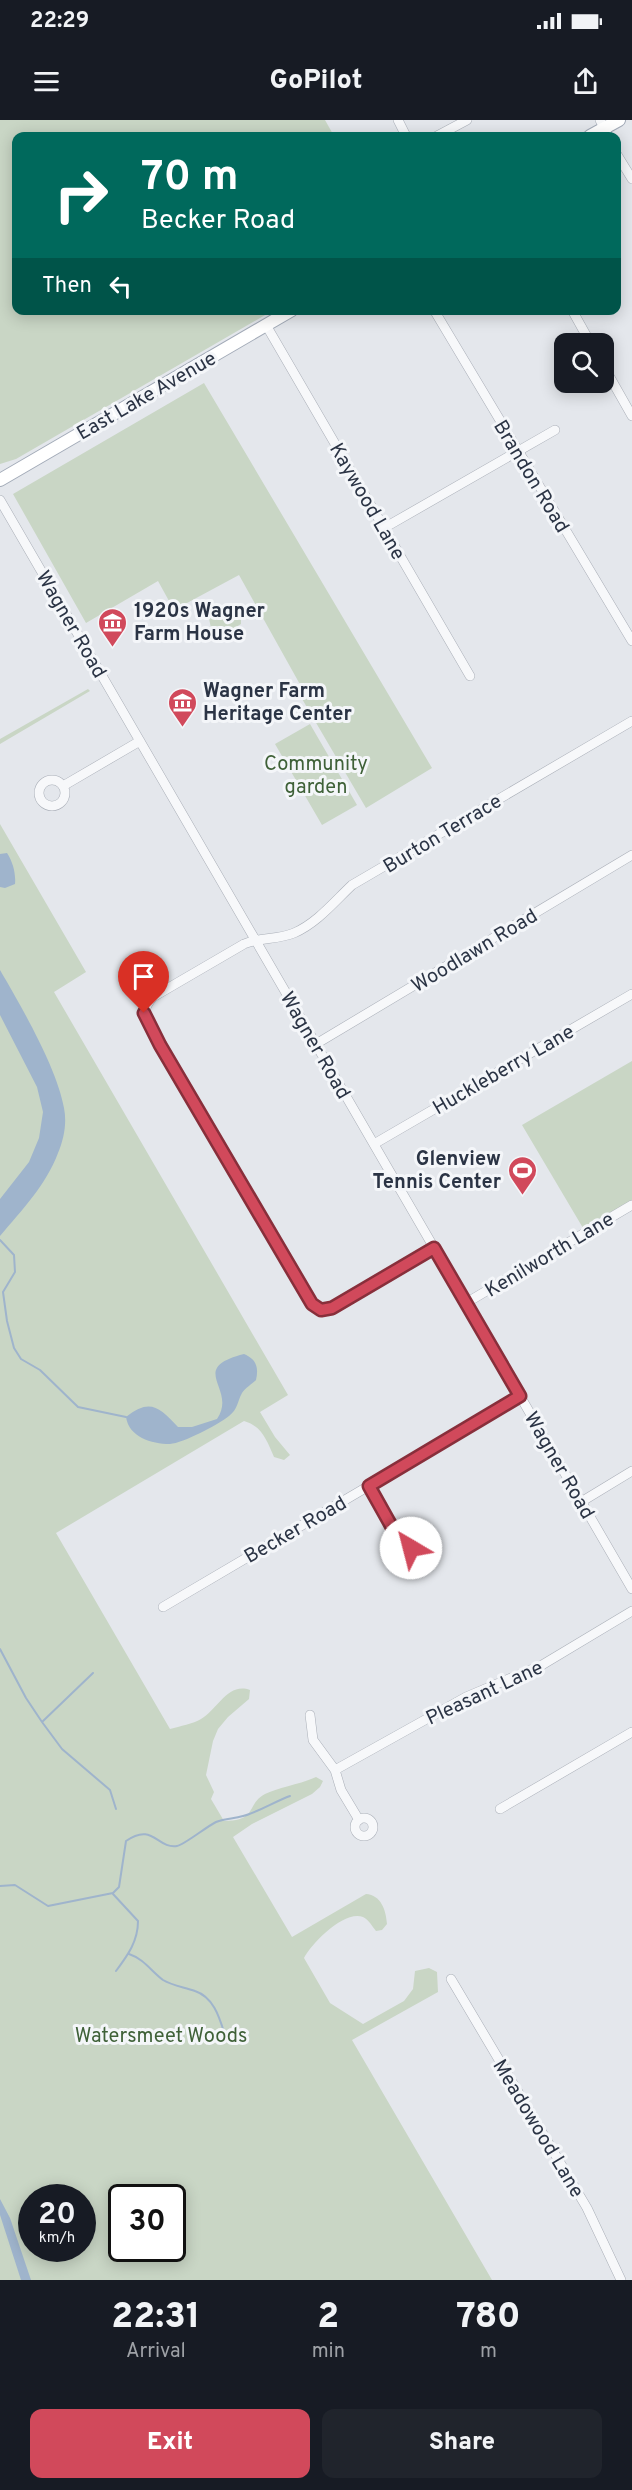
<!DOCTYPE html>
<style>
body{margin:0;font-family:Overpass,sans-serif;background:#20242c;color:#f1f3f6;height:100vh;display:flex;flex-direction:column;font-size:22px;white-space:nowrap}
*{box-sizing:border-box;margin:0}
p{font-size:20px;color:#9ea1a6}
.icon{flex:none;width:33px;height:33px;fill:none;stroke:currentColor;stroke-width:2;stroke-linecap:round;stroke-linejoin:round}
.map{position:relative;height:2160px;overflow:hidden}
.drawer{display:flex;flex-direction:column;background:#171b24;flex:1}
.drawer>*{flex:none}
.hud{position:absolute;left:12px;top:12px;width:609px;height:183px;border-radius:12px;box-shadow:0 3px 15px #0003;background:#00695c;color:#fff;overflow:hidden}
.fabs{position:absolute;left:554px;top:213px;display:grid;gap:12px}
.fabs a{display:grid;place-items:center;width:60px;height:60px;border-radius:12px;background:#171b24;box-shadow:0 3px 15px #0003;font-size:30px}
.speed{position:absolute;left:18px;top:2064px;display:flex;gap:12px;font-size:30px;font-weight:700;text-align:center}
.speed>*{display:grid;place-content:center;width:78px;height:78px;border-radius:50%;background:#171b24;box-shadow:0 3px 15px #0003;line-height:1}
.speed small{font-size:15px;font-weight:400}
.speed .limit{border:3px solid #111;border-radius:9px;background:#fff;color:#111}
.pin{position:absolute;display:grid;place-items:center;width:51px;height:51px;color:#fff;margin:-62px -26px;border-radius:50% 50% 50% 0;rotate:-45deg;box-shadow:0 0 6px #0007}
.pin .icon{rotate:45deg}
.me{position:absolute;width:66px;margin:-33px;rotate:323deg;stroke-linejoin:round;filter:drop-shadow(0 0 4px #0008)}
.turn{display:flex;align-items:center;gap:21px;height:126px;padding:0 30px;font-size:27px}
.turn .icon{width:78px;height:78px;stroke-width:2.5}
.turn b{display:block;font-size:42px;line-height:51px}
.then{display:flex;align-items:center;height:57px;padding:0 30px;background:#0003;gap:12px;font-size:22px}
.eta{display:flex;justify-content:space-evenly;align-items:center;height:102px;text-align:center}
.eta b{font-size:36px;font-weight:800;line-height:42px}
.primary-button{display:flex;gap:12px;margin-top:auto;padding:12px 30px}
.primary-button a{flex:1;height:69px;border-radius:12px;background:#d1495b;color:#fff;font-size:24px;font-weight:800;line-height:69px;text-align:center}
.primary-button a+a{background:#20242c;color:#f1f3f6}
.status{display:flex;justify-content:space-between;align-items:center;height:42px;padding:0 30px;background:#171b24;direction:ltr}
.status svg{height:16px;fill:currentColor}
header{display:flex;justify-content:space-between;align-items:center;height:78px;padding:0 30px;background:#171b24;font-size:27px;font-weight:800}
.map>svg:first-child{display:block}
.green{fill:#c9d6c5;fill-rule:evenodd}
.water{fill:#9fb4cc}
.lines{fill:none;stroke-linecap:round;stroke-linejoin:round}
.stream{stroke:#9fb4cc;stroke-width:2}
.minor-casing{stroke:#a9aeb7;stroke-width:10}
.major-casing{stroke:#a3abb8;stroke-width:14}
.minor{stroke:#f7f8fa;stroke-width:9}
.major{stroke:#fff;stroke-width:12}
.route-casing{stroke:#882f3b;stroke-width:15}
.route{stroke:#d1495b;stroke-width:10}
.labels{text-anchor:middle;stroke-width:6;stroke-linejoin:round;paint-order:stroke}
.street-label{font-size:20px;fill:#2b3445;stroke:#f4f6f9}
.poi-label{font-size:20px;font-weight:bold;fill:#2b3445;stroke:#f4f6f9;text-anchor:start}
.park-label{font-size:20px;fill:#3f6138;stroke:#f4f6f9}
</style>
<div class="status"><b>22:29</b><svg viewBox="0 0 49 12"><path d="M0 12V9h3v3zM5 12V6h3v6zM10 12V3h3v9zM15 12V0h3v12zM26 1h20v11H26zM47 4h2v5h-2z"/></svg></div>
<header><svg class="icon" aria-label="menu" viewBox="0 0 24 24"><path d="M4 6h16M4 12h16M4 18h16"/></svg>GoPilot<svg class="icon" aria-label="share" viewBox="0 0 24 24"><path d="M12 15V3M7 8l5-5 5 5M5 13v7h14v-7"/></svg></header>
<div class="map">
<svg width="632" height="2160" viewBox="0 0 632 2160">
<rect width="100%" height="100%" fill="#e4e7ec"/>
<path class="green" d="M0 0H325L334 16H16V190L272 191 16 339 0 344Z
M204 263 432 648 366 688 298 572 302 568 239 455 174 490 158 461 86 503 13 374Z
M234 485 241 489V504L228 512 215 514 211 508 208 494 213 491 223 494Z
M88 569 90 571 0 624V619Z
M310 604 357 685 322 705 275 624Z
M0 704 86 852 54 872 288 1275 260 1292 275 1317 290 1335 284 1340 274 1337C267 1321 262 1306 244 1301L56 1413 170 1609C180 1606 193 1604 201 1599 218 1589 228 1562 250 1570L249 1579 228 1597 218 1609 213 1621 206 1655 214 1672 211 1679 224 1701C258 1701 246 1684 265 1674 277 1668 301 1664 316 1657L323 1661 320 1667 312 1674 252 1704 233 1717 292 1817 366 1774C381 1775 386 1790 387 1804L382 1810 376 1811C372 1806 369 1800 363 1797 344 1790 312 1823 304 1838L330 1883 363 1904 404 1881 413 1869 415 1851 429 1848 437 1852 438 1872 352 1920 492 2160H0ZM32 2078H82V2128H32ZM122 2078H172V2128H122Z
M632 941V1080L583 1108 522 1005Z"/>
<path class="water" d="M7 733C13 742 16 754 15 764L5 768 0 767V734Z
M0 850C21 886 57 948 64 988 67 1003 64 1019 58 1033 46 1065 22 1090 0 1116V1079L29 1042 39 1018 43 992 37 967 0 895Z
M244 1234C256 1239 259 1247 256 1260 252 1264 245 1268 242 1273 237 1282 238 1289 229 1296 218 1305 183 1323 170 1324 151 1324 129 1317 126 1297 150 1278 159 1287 178 1307H192L217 1299C238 1268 186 1249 244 1234Z
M0 2079 10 2098 31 2160H21L0 2095Z"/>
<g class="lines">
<path class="stream" d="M0 1120 14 1135 15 1152 3 1172 7 1201 14 1228 21 1239 40 1250 78 1287 126 1297
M0 1529 26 1578 42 1602 93 1553
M42 1602 62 1629 110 1670 116 1689
M0 1766 15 1765 48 1786 113 1773 119 1767 126 1721C153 1702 157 1729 177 1726 184 1725 206 1707 216 1702 226 1698 233 1699 243 1696 256 1693 276 1681 290 1676
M113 1774 138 1801C138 1821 128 1835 116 1851
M129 1834C144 1839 151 1851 163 1860 173 1866 184 1867 195 1871 213 1877 219 1896 224 1912"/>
<defs>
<path id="minor" d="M398 0 406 16
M600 0 608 16
M437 16 467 0
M616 33 632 59
M434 190 632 521
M572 190 591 224
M266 205 470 556
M603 245 632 296
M0 380 632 1469
M384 408 555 310
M39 673a13 13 0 1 1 26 0a13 13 0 1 1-26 0Z
M63 666 140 621
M316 924 632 735
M374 1024 632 874
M434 1128 332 1188 321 1190 312 1184 148 905C143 894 144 887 153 877L244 824C260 817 277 820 294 813 317 803 334 782 352 765L632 601
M466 1183 632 1085
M369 1366 393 1409C388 1419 392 1428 402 1432L408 1430 412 1424 411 1416 400 1408 393 1409
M581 1382 632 1351
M163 1487 520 1277
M310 1595 313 1620 335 1650 341 1670 359 1700
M335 1650 466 1577 542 1545 632 1491
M500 1689 632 1612
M355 1707a9 9 0 1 1 18 0a9 9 0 1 1-18 0Z
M451 1859 587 2088 621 2160"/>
<path id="major" d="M590 16 619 0
M0 360 292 190"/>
</defs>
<use href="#minor" class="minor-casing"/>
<use href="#major" class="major-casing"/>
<use href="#minor" class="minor"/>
<use href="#major" class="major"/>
</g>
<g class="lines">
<defs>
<path id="route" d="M144 893 160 925 312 1184 321 1190 332 1188 434 1128 520 1276 369 1366 393 1409 400 1408 411 1416V1428"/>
</defs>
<use href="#route" class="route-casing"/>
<use href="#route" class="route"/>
</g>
<defs>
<symbol id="museum-pin" viewBox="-11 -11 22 30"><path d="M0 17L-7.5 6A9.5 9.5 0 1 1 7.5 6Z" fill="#d1495b" stroke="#f4f6f9"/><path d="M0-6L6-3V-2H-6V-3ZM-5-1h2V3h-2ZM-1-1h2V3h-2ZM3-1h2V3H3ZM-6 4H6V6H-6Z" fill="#fff"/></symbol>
<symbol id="stadium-pin" viewBox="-11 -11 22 30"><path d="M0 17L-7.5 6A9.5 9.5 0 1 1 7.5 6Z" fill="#d1495b" stroke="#f4f6f9"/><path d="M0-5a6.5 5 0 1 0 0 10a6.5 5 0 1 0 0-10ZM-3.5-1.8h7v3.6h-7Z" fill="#fff"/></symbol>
</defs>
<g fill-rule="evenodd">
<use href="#museum-pin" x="96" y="486" width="33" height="45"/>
<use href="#museum-pin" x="166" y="566" width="33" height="45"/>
<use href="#stadium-pin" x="506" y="1034" width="33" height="45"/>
</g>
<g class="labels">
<g class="street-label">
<text transform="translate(146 275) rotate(-30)" y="7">East Lake Avenue</text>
<text transform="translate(532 356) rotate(59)" y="7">Brandon Road</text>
<text transform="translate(368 381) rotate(60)" y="7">Kaywood Lane</text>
<text transform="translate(72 504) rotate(60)" y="7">Wagner Road</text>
<text transform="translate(442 713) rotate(-31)" y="7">Burton Terrace</text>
<text transform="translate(474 830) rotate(-31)" y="7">Woodlawn Road</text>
<text transform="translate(316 925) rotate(60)" y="7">Wagner Road</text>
<text transform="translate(503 949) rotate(-30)" y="7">Huckleberry Lane</text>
<text transform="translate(549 1134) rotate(-31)" y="7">Kenilworth Lane</text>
<text transform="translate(560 1345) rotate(60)" y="7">Wagner Road</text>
<text transform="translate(295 1409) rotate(-30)" y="7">Becker Road</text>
<text transform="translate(484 1572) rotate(-25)" y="7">Pleasant Lane</text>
<text transform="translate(539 2008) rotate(59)" y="7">Meadowood Lane</text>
</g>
<g class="poi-label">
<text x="134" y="497">1920s Wagner<tspan x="134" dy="23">Farm House</tspan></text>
<text x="203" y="577">Wagner Farm<tspan x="203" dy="23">Heritage Center</tspan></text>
<text x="501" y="1045" text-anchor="end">Glenview<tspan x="501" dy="23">Tennis Center</tspan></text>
</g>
<g class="park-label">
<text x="316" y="650">Community<tspan x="316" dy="23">garden</tspan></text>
<text x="161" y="1922">Watersmeet Woods</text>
</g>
</g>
</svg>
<div class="fabs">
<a><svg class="icon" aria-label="search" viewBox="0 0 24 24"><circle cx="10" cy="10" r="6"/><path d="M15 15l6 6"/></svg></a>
</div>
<div class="speed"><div>20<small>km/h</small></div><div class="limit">30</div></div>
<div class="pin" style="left:144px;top:893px;background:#d93025"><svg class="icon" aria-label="arrive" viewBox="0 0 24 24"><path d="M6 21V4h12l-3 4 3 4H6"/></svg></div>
<svg class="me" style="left:411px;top:1428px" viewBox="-20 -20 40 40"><circle r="19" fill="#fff"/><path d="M0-13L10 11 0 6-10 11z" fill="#d1495b"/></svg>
<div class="hud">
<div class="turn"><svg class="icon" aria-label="right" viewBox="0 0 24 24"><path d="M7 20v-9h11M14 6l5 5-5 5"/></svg><div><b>70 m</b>Becker Road</div></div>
<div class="then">Then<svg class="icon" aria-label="left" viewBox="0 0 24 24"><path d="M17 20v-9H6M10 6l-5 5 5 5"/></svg></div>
</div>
</div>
<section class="drawer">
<div class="eta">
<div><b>22:31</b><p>Arrival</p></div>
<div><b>2</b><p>min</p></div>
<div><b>780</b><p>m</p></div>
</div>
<div class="primary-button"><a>Exit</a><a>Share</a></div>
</section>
